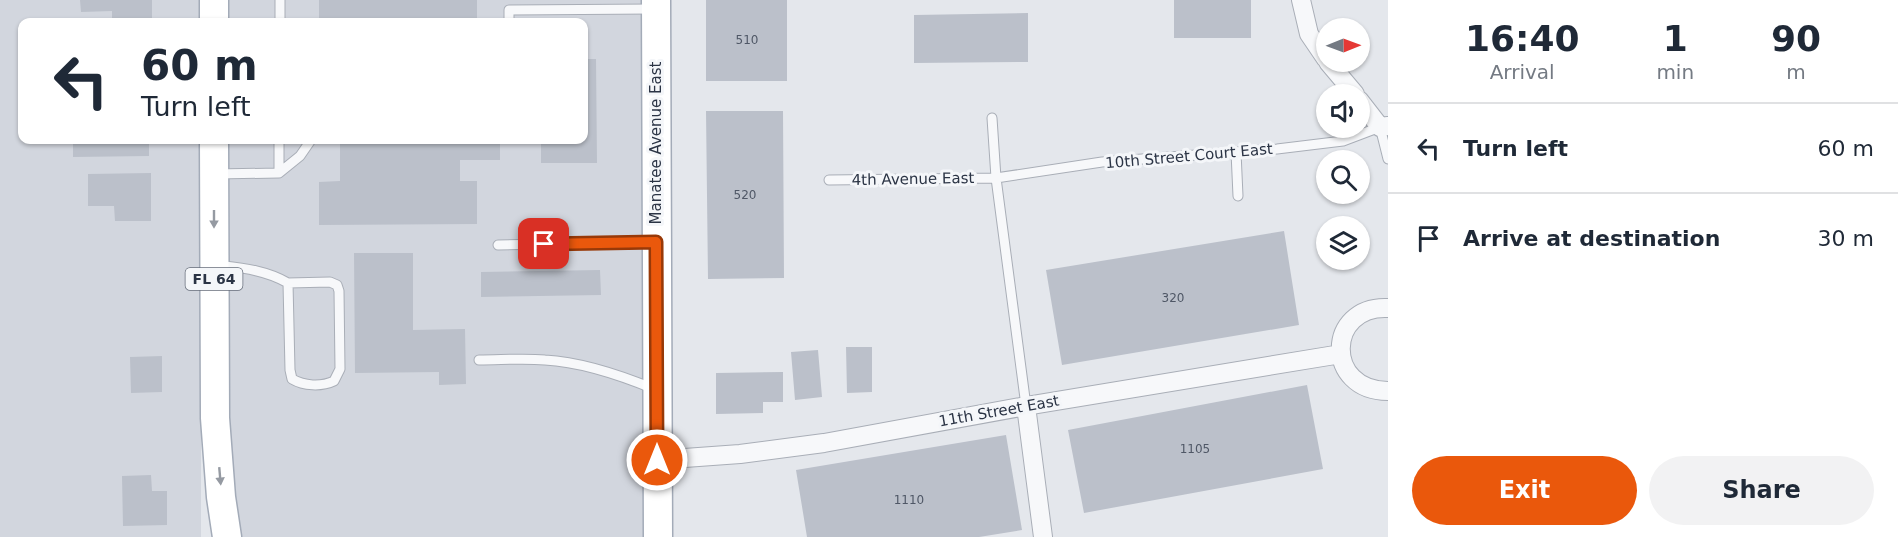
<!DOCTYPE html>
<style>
body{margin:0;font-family:"DejaVu Sans",sans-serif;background:#f2f2f3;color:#1f2937;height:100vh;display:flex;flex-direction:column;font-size:22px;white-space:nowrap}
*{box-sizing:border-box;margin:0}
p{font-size:20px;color:#747a83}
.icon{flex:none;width:33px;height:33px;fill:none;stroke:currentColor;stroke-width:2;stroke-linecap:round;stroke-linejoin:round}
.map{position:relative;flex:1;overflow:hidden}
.sheet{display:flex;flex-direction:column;background:#fff;width:510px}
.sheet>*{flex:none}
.guide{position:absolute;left:18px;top:18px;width:570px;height:126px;border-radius:12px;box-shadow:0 2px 4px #0004;background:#fff;color:#1f2937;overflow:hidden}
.needle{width:39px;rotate:89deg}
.controls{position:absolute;left:1316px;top:18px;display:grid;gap:12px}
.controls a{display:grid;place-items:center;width:54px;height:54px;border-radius:50%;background:#fff;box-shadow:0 2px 4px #0004;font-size:30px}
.pin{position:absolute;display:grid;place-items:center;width:51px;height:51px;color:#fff;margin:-26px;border-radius:12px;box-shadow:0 3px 9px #0006}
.me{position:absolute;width:66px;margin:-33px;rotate:0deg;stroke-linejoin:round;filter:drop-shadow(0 0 4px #0008)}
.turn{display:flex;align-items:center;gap:21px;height:126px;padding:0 24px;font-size:27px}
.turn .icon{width:78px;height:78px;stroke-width:2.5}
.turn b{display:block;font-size:42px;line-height:51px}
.eta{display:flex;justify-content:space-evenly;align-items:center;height:102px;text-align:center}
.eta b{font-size:36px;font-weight:700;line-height:42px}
.cta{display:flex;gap:12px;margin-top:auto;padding:12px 24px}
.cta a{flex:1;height:69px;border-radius:36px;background:#ea580c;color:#fff;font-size:24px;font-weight:700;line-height:69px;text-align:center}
.cta a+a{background:#f2f2f3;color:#1f2937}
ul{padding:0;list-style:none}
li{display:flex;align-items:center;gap:18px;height:90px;padding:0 24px;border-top:2px solid #e0e1e3}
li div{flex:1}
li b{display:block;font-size:22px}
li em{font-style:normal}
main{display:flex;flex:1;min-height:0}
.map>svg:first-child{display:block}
.built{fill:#d2d6de}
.building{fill:#bbc0ca}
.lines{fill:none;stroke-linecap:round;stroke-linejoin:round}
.lane-casing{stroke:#a9aeb7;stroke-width:11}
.street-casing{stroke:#a9aeb7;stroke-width:20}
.primary-casing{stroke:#a3abb8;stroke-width:31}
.lane{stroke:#f7f8fa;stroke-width:9}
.street{stroke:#f7f8fa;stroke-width:18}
.primary{stroke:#fff;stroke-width:28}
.oneway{fill:#959aa2}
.route-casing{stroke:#983908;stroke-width:15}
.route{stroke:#ea580c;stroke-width:10}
.labels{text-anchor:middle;stroke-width:6;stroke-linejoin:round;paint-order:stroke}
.number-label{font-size:12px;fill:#4f5766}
.shield{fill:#f4f6f9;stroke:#676e7b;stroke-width:1.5}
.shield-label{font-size:14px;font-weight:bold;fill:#2b3445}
.street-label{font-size:15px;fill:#2b3445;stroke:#f4f6f9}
</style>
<main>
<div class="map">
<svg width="1388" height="537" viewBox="0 0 1388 537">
<rect width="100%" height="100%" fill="#e4e7ec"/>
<path class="built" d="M0 0H200V22H22V140H201V537H0Z
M227 0H642L644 537H240L234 496 228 417 227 140H584V22H227Z"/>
<path class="building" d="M80 0H152V22H112V11L81 12Z
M319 0H477V22H319Z
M706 0H787V81H706Z
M1174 0H1251V38H1174Z
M1028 13V62L914 63V15Z
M584 59H596L597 163H541V140H584Z
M706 111H783L784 278 708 279Z
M73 140H149V156L73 157Z
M340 140H500V160H460V181H477V224L319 225V182L340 181Z
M151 173V221H115L114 206H88V174Z
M1284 231 1299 325 1062 365 1046 270Z
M354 253H413V330L465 329 466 384 439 385V372L355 373Z
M600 270 601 295 481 297V272Z
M846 347H872V392L847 393Z
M818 350 822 397 795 400 791 352Z
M162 356V392L131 393 130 357Z
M783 372V402H763V413L716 414V373Z
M1307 385 1323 469 1084 513 1068 430Z
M1006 435 1022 530 979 537H807L796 470Z
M151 475 152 491H167V525L123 526 122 476Z"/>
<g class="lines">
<defs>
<path id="lane" d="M280 22V0
M509 22V10L653 9
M992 118 996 178 1026 406
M1236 152 1238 196
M279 173 300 156 311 140
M216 174 279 173V140
M829 180 996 178 1102 162 1277 149 1343 141 1380 127 1388 159
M498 245 654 242
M217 265C242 268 266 270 288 283L290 370 292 379C304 386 321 387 334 381L340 369 339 291 337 285 330 282 288 283
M479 360C501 360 523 358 545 360 582 362 620 375 654 389"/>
<path id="street" d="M1301 0 1309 34 1326 59
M1328 62 1355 94
M1359 100 1380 127 1388 126
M1388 308C1326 305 1324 391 1388 391
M1026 406 1043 537
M657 460 740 454 824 443 1026 406 1341 354"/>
<path id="primary" d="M214 0V22
M656 0 658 537
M214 140 215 418 221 497 227 537"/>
</defs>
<use href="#lane" class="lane-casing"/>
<use href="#street" class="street-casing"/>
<use href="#primary" class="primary-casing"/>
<use href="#lane" class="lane"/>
<use href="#street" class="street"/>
<use href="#primary" class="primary"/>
</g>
<defs><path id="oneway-solid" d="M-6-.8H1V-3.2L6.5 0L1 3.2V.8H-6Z" transform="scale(1.5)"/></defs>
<g class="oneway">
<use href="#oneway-solid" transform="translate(214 219) rotate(90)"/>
<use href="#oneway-solid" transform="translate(220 476) rotate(85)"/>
</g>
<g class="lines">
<defs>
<path id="route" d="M544 244 656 242 657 460"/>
</defs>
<use href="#route" class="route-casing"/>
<use href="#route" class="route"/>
</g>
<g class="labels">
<g class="number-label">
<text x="747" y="44">510</text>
<text x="745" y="199">520</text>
<text x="1173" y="302">320</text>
<text x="1195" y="453">1105</text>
<text x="909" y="504">1110</text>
</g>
<rect class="shield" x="185.5" y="268" width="57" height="22" rx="4.5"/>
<g class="shield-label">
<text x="214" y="284">FL 64</text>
</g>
<g class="street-label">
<text transform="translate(656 143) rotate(-90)" y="5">Manatee Avenue East</text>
<text transform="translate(1189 156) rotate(-5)" y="5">10th Street Court East</text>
<text transform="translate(913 179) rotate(-1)" y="5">4th Avenue East</text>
<text transform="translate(999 411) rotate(-10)" y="5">11th Street East</text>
</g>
</g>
</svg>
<div class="controls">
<a><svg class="needle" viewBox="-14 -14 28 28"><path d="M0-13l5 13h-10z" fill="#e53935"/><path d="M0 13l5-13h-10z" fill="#747a83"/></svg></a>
<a><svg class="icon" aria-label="sound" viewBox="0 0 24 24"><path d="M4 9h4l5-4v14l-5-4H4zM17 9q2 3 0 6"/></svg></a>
<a><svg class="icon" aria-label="search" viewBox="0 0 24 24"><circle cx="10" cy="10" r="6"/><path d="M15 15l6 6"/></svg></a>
<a><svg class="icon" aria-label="layers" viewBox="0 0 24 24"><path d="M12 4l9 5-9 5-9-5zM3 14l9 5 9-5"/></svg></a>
</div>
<div class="pin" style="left:544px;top:244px;background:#d93025"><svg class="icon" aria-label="arrive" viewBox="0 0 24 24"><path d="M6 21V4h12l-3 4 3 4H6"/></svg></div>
<svg class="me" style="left:657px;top:460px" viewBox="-20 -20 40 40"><circle r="17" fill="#ea580c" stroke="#fff" stroke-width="3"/><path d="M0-11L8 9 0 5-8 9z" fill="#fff"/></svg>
<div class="guide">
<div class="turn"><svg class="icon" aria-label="left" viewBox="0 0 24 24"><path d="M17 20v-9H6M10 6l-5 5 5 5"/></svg><div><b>60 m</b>Turn left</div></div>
</div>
</div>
<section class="sheet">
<div class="eta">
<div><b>16:40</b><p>Arrival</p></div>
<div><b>1</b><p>min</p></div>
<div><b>90</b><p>m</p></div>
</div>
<ul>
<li><svg class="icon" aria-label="left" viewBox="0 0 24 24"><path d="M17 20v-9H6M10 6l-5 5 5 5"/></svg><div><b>Turn left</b></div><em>60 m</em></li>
<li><svg class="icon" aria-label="arrive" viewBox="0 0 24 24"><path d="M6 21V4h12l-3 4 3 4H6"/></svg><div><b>Arrive at destination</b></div><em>30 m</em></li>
</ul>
<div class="cta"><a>Exit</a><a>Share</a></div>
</section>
</main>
